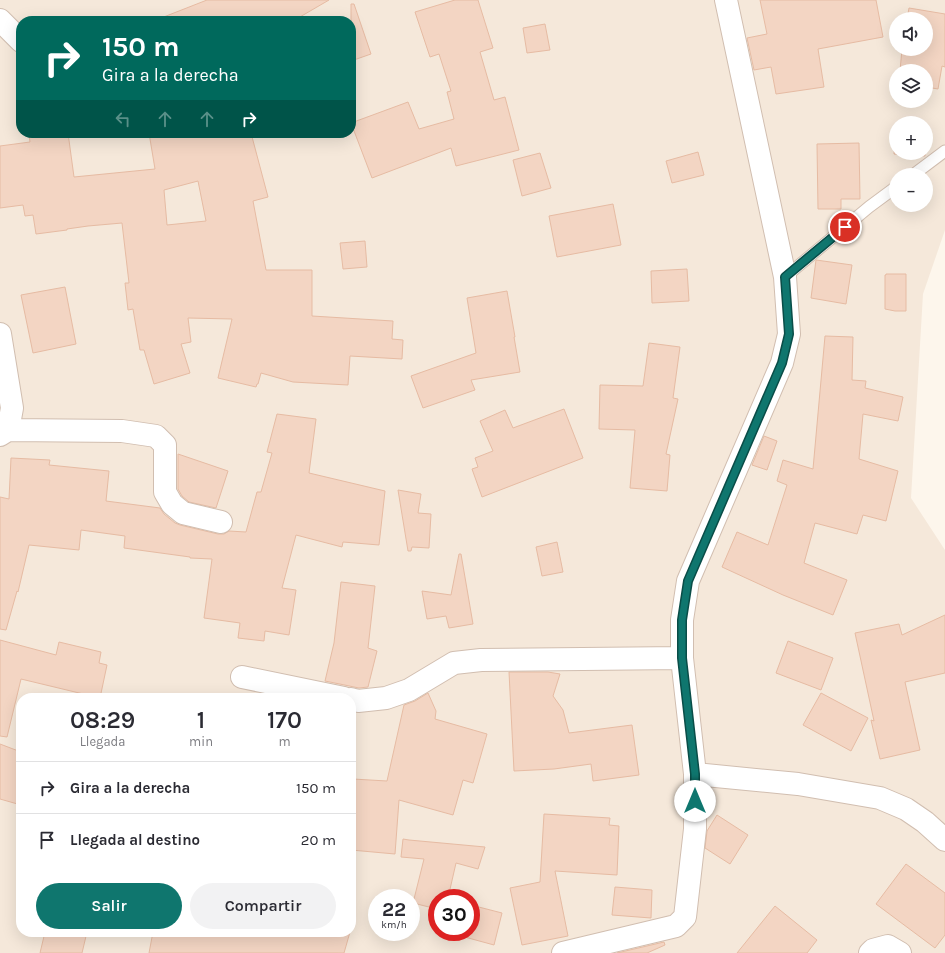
<!DOCTYPE html>
<html lang="es">
<meta charset="utf-8">
<style>
body{margin:0;font-family:Karla,sans-serif;background:#f2f2f3;color:#2b2b33;height:100vh;display:flex;flex-direction:column;font-size:15px;white-space:nowrap}
*{box-sizing:border-box;margin:0}
p{font-size:13px;color:#7c7c81}
.icon{flex:none;width:22px;height:22px;fill:none;stroke:currentColor;stroke-width:2;stroke-linecap:round;stroke-linejoin:round}
.map{position:relative;flex:1;overflow:hidden}
.drawer{position:absolute;left:16px;top:693px;width:340px;height:244px;display:flex;flex-direction:column;background:#fff;border-radius:16px;box-shadow:0 4px 16px #0002}
.drawer>*{flex:none}
.top-card{position:absolute;left:16px;top:16px;width:340px;height:122px;border-radius:16px;box-shadow:0 4px 16px #0002;background:#00695c;color:#fff;overflow:hidden}
.tools{position:absolute;left:889px;top:12px;display:grid;gap:8px}
.tools a{display:grid;place-items:center;width:44px;height:44px;border-radius:50%;background:#fff;box-shadow:0 4px 16px #0002;font-size:20px}
.speed{position:absolute;left:368px;top:889px;display:flex;gap:8px;font-size:20px;font-weight:700;text-align:center}
.speed>*{display:grid;place-content:center;width:52px;height:52px;border-radius:50%;background:#fff;box-shadow:0 4px 16px #0002;line-height:1}
.speed small{font-size:10px;font-weight:400}
.speed .limit{border:6px solid #d22;background:#fff;color:#111}
.pin{position:absolute;display:grid;place-items:center;width:34px;height:34px;color:#fff;margin:-17px;border:2px solid #fff;border-radius:50%;box-shadow:0 1px 4px #0007}
.me{position:absolute;width:44px;margin:-22px;rotate:0deg;stroke-linejoin:round;filter:drop-shadow(0 0 3px #0008)}
.turn{display:flex;align-items:center;gap:14px;height:84px;padding:0 20px;font-size:18px}
.turn .icon{width:52px;height:52px;stroke-width:2.5}
.turn b{display:block;font-size:28px;line-height:34px}
.lanes{display:flex;align-items:center;height:38px;padding:0 20px;background:#0003;justify-content:center;gap:20px;direction:ltr}
.lanes .off{opacity:.35}
.eta{display:flex;justify-content:space-evenly;align-items:center;height:68px;text-align:center}
.eta b{font-size:24px;font-weight:600;line-height:28px}
.action{display:flex;gap:8px;margin-top:auto;padding:8px 20px}
.action a{flex:1;height:46px;border-radius:24px;background:#0f766e;color:#fff;font-size:16px;font-weight:600;line-height:46px;text-align:center}
.action a+a{background:#f2f2f3;color:#2b2b33}
ul{padding:0;list-style:none}
li{display:flex;align-items:center;gap:12px;height:52px;padding:0 20px;border-top:1px solid #e1e1e2}
li div{flex:1}
li b{display:block;font-size:15px}
li em{font-style:normal}
.map>svg:first-child{display:block}
.residential{fill:#f5e8da;fill-rule:evenodd}
.building{fill:#f3d5c3;stroke:#e6bba3;fill-rule:evenodd}
.lines{fill:none;stroke-linecap:round;stroke-linejoin:round}
.service-casing{stroke:#d1beb0;stroke-width:13}
.minor-casing{stroke:#d1beb0;stroke-width:24}
.service{stroke:#fff;stroke-width:11}
.minor{stroke:#fff;stroke-width:22}
.route-casing{stroke:#0a4d48;stroke-width:10}
.route{stroke:#0f766e;stroke-width:7}
</style>
<div class="map">
<svg width="945" height="953" viewBox="0 0 945 953">
<rect width="100%" height="100%" fill="#fdf6ec"/>
<path class="residential" d="M0 0H945V230L923 294 911 498 945 550V953H0ZM896 19H926V49H896ZM21 21H351V133H21ZM896 71H926V101H896ZM896 123H926V153H896ZM896 175H926V205H896ZM21 698H351V932H21ZM377 898H411V932H377ZM437 898H471V932H437Z"/>
<path class="building" d="M207 0H329L293 21H157L156 20Z
M455 0H478L493 48 480 52 494 100 505 97 519 150 456 166 451 148 372 178 351 123 408 102 419 129 454 119 447 92 451 91 439 54 430 57 415 12Z
M760 0H876L883 37 818 49 824 87 776 94 771 67 754 70 747 38 767 34Z
M351 4H354L371 54 351 61Z
M909 8 945 14V67L942 66 938 89 926 87V71H900L902 49H926V19H907Z
M545 24 550 50 527 53 523 28Z
M896 125V153H925V156L894 154Z
M38 133H68L74 177 155 169 149 133H251L268 197 253 201 266 270H312V316L393 321 392 339 403 340 402 359 350 356 348 385 293 382 261 373 258 384H257L256 387 218 378 232 319 188 318 191 342 181 344 190 373 154 384 144 350H140L133 309 128 310 125 283H129L122 223 88 226 67 229V230L36 234 33 215 25 216 23 205 0 208V146L30 142 29 134ZM198 181 206 221 167 225 164 190Z
M859 143 860 199H841V209H818L817 144Z
M698 152 704 175 672 183 666 161Z
M540 153 551 188 522 196 513 160Z
M613 204 621 245 557 257 549 216Z
M365 241 367 267 343 269 340 243Z
M816 260 852 265 846 304 811 298Z
M687 269 689 301 652 303 651 271Z
M886 274H906V311H895L885 309V275H886Z
M65 287 76 344 33 353 21 295Z
M507 291 515 337H514L520 372 471 380 475 390 423 408 411 376 476 353 467 298Z
M825 336 853 337 852 380 866 381 865 388 903 397 898 421 863 414 859 459 898 471 886 521 863 515 857 534 815 523 804 563 847 580 833 615 783 595 722 567 737 532 768 545 787 485 777 481 783 460 813 469Z
M649 343 680 347 673 398 678 399 666 454 670 455 667 491 630 488 635 430 599 429 600 385 643 386Z
M564 409 583 458 482 497 472 469 478 467 475 458 493 451 480 421 505 410 513 428Z
M277 414 316 419 309 473 385 491 379 545 343 542 342 547 296 535 282 588 296 590 289 635 265 631 264 641 238 638 240 623 204 618 212 559 190 558V557L124 548 125 536 81 530 79 550 29 545 18 592 17 591 6 630 0 629V497L9 499 11 458 50 460 49 465 109 471 106 501 160 508 164 514 175 523 180 525 218 534H224L229 531 246 532 257 492H261L272 453 267 452Z
M764 436 777 441 767 470 752 465Z
M178 454 228 471 216 508 189 502 182 496 178 489Z
M398 490 421 494 418 513 431 514 429 548 412 547 411 551H408Z
M557 542 563 572 542 576 536 547Z
M459 554H461L473 624 449 628 446 616 427 619 422 591 451 595Z
M341 582 375 586 368 648 377 651 368 687 359 688 325 681 334 643Z
M945 615V673L905 682 920 750 880 759 871 720 874 721 855 633 899 624 902 635Z
M0 640 56 655 59 642 101 652 99 663 107 665 100 698 21 679 7 737 0 736Z
M788 641 833 658 821 690 776 673Z
M509 672H548L560 674 553 696 563 710 569 733 632 725 639 775 593 781 591 764 554 769 514 771Z
M428 693 436 711 435 719 487 734 473 783 463 780 453 815 399 800 395 854 351 850V805L353 779 387 781 404 705 415 701Z
M821 693 868 718 851 751 803 725Z
M0 744 21 752V805L0 799Z
M544 814 610 818 609 825 619 826 617 875 555 871 568 936 522 945 510 888 540 882Z
M717 815 748 835 730 864 705 848 707 831Z
M403 839 409 840 485 847 478 869 456 863 448 898H437V909L413 903 424 859 401 857Z
M906 864 945 893V935L935 948 876 904Z
M615 887 652 890 651 918 612 915Z
M471 905 502 913 494 945 461 936 462 932H471Z
M775 906 817 940 807 953H737Z
M45 932H87L82 953H40Z
M153 932H350L344 953H149Z
M664 942 665 945 647 953H617Z"/>
<g class="lines">
<defs>
<path id="service" d="M913 175 945 151
M785 277 869 207 896 187"/>
<path id="minor" d="M0 20 21 41
M0 334 12 408 8 430 0 435
M8 430 122 431 156 436 165 445V492L172 504 183 513 221 522
M242 677 344 698
M351 699 358 701 386 698 409 690 454 663 481 660 682 658
M695 774 798 784 880 798 906 809 925 822 945 840
M563 953 676 926 685 917 695 829V774L682 658V620L688 581 782 363 789 334 785 277 726 0
M870 953 873 950 888 946 900 953"/>
</defs>
<use href="#service" class="service-casing"/>
<use href="#minor" class="minor-casing"/>
<use href="#service" class="service"/>
<use href="#minor" class="minor"/>
</g>
<g class="lines">
<defs>
<path id="route" d="M695 801V774L682 658V620L688 581 782 363 789 334 785 277 845 227"/>
</defs>
<use href="#route" class="route-casing"/>
<use href="#route" class="route"/>
</g>
</svg>
<div class="tools">
<a><svg class="icon" aria-label="sound" viewBox="0 0 24 24"><path d="M4 9h4l5-4v14l-5-4H4zM17 9q2 3 0 6"/></svg></a>
<a><svg class="icon" aria-label="layers" viewBox="0 0 24 24"><path d="M12 4l9 5-9 5-9-5zM3 14l9 5 9-5"/></svg></a>
<a>+</a>
<a>−</a>
</div>
<div class="speed"><div>22<small>km/h</small></div><div class="limit">30</div></div>
<div class="pin" style="left:845px;top:227px;background:#d93025"><svg class="icon" aria-label="arrive" viewBox="0 0 24 24"><path d="M6 21V4h12l-3 4 3 4H6"/></svg></div>
<svg class="me" style="left:695px;top:801px" viewBox="-20 -20 40 40"><circle r="19" fill="#fff"/><path d="M0-13L10 11 0 6-10 11z" fill="#0f766e"/></svg>
<div class="top-card">
<div class="turn"><svg class="icon" aria-label="right" viewBox="0 0 24 24"><path d="M7 20v-9h11M14 6l5 5-5 5"/></svg><div><b>150 m</b>Gira a la derecha</div></div>
<div class="lanes"><svg class="icon off" aria-label="left" viewBox="0 0 24 24"><path d="M17 20v-9H6M10 6l-5 5 5 5"/></svg><svg class="icon off" aria-label="ahead" viewBox="0 0 24 24"><path d="M12 20V5M6 11l6-6 6 6"/></svg><svg class="icon off" aria-label="ahead" viewBox="0 0 24 24"><path d="M12 20V5M6 11l6-6 6 6"/></svg><svg class="icon" aria-label="right" viewBox="0 0 24 24"><path d="M7 20v-9h11M14 6l5 5-5 5"/></svg></div>
</div>
<section class="drawer">
<div class="eta">
<div><b>08:29</b><p>Llegada</p></div>
<div><b>1</b><p>min</p></div>
<div><b>170</b><p>m</p></div>
</div>
<ul>
<li><svg class="icon" aria-label="right" viewBox="0 0 24 24"><path d="M7 20v-9h11M14 6l5 5-5 5"/></svg><div><b>Gira a la derecha</b></div><em>150 m</em></li>
<li><svg class="icon" aria-label="arrive" viewBox="0 0 24 24"><path d="M6 21V4h12l-3 4 3 4H6"/></svg><div><b>Llegada al destino</b></div><em>20 m</em></li>
</ul>
<div class="action"><a>Salir</a><a>Compartir</a></div>
</section>
</div>
